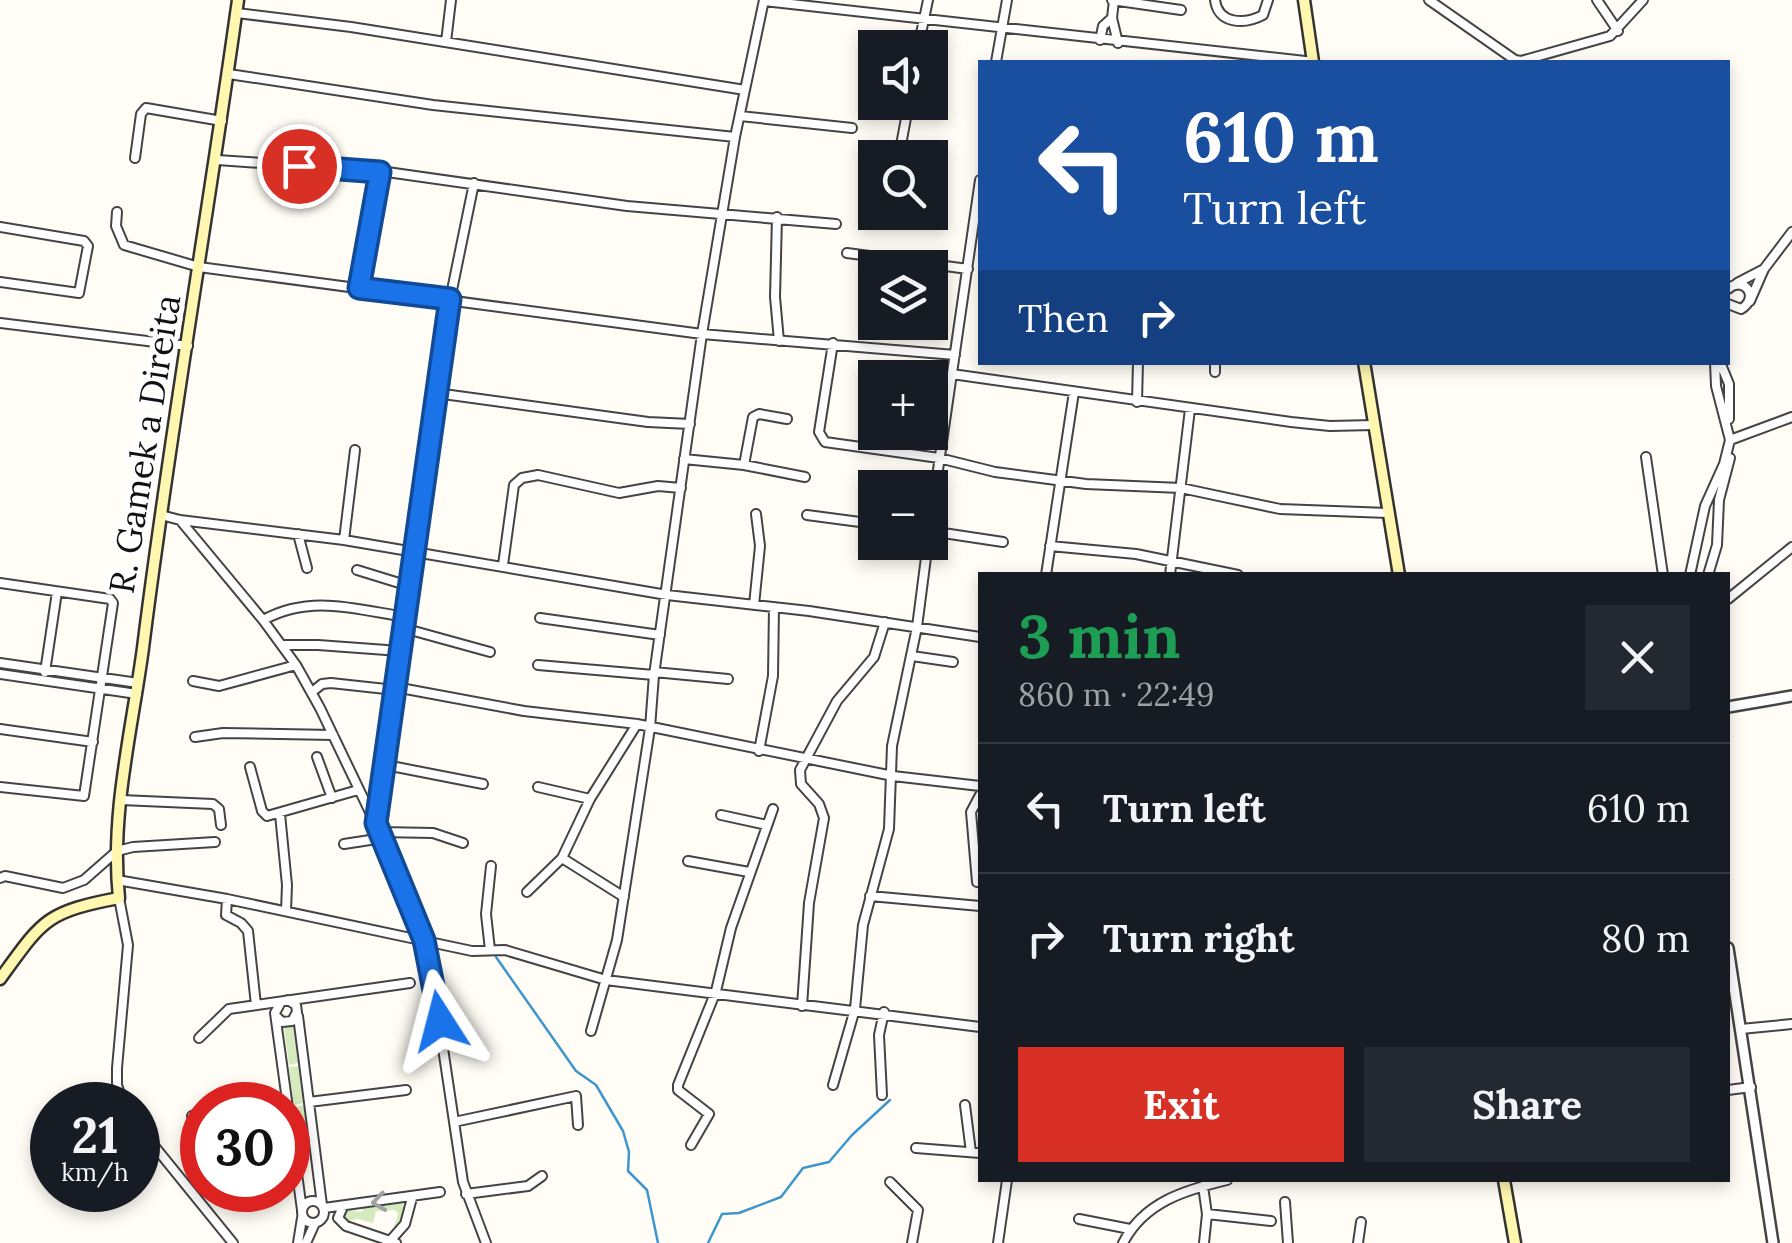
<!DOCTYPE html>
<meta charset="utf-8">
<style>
body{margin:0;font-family:Lora,serif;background:#242831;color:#f1f3f6;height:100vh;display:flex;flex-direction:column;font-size:38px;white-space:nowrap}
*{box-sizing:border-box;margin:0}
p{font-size:32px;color:#9ea1a6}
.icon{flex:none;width:55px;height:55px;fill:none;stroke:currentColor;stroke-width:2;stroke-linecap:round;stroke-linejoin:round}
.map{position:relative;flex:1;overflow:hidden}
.panel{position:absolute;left:978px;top:572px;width:752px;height:610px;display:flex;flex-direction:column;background:#171b24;border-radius:0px;box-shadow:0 5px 15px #0003}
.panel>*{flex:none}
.banner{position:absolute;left:978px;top:60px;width:752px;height:305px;border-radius:0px;box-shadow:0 5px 15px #0003;background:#1a4fa0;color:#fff;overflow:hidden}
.controls{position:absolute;left:858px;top:30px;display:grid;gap:20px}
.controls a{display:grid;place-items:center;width:90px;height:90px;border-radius:0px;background:#171b24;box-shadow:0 5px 15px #0003;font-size:50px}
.speed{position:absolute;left:30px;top:1082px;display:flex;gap:20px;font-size:50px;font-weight:700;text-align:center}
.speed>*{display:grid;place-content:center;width:130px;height:130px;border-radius:50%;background:#171b24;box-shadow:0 5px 15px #0003;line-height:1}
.speed small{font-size:25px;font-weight:400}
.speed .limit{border:15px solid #d22;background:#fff;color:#111}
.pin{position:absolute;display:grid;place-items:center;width:85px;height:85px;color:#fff;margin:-42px;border:5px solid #fff;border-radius:50%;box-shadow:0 2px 10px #0007}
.me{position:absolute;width:110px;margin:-55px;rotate:351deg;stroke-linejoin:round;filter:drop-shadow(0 0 8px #0008)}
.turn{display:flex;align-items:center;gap:35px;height:210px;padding:0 40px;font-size:45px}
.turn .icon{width:130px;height:130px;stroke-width:2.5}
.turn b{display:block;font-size:70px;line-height:85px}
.then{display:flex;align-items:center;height:95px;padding:0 40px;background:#0003;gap:20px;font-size:38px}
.round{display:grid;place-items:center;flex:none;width:105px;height:105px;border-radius:0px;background:#242831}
.head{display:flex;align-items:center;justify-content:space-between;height:170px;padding:0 40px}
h1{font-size:60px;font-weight:800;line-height:75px;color:#1e9e55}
.button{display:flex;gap:20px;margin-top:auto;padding:20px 40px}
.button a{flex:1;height:115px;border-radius:0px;background:#d93025;color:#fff;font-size:40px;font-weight:800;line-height:115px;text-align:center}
.button a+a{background:#242831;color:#f1f3f6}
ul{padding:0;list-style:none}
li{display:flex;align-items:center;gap:30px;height:130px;padding:0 40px;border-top:2px solid #363941}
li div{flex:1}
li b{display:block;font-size:38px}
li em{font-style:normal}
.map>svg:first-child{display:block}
.green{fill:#d5ebbd}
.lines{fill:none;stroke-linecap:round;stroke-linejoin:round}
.stream{stroke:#3f96cf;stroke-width:2.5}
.minor-casing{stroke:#444;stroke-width:12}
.tertiary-casing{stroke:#444;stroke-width:14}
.secondary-casing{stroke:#333;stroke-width:15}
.minor{stroke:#fff;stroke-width:8}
.tertiary{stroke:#fff;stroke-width:9}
.secondary{stroke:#fff6b0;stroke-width:10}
.oneway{stroke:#a0a0a0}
.route-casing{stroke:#114b97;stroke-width:25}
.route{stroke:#1a73e8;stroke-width:18}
.labels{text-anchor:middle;stroke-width:10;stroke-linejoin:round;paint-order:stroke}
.street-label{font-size:35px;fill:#111;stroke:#fff}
</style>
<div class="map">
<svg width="1792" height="1243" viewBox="0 0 1792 1243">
<rect width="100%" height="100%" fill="#fffdf5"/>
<path class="green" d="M294 1026 298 1063 289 1065 284 1027Z
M299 1066 304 1103 294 1105 289 1067Z
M304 1105 309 1144 298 1141 294 1107Z
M401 1203 406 1207 401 1223 393 1231 398 1214 395 1210 376 1211 373 1223 358 1219 347 1221 343 1215 348 1210 362 1212 363 1208Z"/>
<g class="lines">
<path class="stream" d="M496 957 576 1071 596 1085 623 1131 629 1152 628 1171 647 1190 658 1243
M708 1243 722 1214 739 1213 781 1197 803 1168 829 1162 852 1135 890 1100"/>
<defs>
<path id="minor" d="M1112 0 1181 10
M1114 0 1112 18 1118 43
M1215 0C1218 24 1244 25 1263 15L1268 0
M1429 0 1515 60 1521 61 1610 36 1643 0
M1597 0 1618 31
M764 1 1314 62
M237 13 351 27 745 90
M1100 40 1103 26 1112 18
M446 42 451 0
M918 48 928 0
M996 62 1007 0
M229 74 433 105 735 137
M740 116 852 128
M901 145 909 102
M135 158 141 114 146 108 222 121
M217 160 380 171 627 206 836 224
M117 212 116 226 124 245 199 267 702 334 955 355
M777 217 775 297 779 341
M0 227 84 241 88 246 79 293 0 282
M847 253 968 269
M1737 283 1764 269
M359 288 380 171
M1728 289C1745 275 1760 298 1741 309L1728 304
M1750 301 1764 269 1792 232
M0 323 188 346
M833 343 819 432 825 442 939 458 995 472 1086 484 1181 488 1280 509 1388 513
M1720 362 1729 384V419
M1215 372V362
M952 374 1291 422 1330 426 1374 425
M436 393 648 422 690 424
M1137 402 1138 362
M1730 440 1792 417
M1646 457 1663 575
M684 459 744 465 805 477
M744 465 753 417 759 414 787 419
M161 515 180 520 344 540 667 595 809 611 980 637
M807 515 875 524
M180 520 263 620 296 665 320 708 402 879 431 968 463 1182 486 1243
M930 525 980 180
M930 531 1003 542
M298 534 307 568
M344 540 355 450
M1050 546 1136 554 1238 575
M503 565 514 485 522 478 538 475 619 493 658 486 681 488
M357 570 409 586
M1046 575 1074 392
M1170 575 1190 409
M1690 575 1705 506 1724 464 1730 440 1716 386 1715 362
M1708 575 1717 545 1719 500 1730 458
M0 583 110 599 113 603 84 796 0 787
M1728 599 1792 547
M754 605 760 546 756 514
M540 618 660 635
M263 620C310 594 355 609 405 617
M403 628 490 652
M283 645H318L400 651
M912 656 953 662
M0 663 138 683
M538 665 654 675
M45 672 57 592
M654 672 728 679
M0 674 137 694
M193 681 219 686 296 665
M395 687 524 711 637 724 893 776 980 786
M312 692 322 684 331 683 395 690
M0 729 93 742
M195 737 223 733 333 735
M759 751 773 676 774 607
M317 757 332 798
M386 765 483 784
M250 767 262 811 267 816 358 790
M538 787 590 799
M121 800 213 804 219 809 221 825
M280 814 287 885 286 911
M721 815 767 825
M376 821 444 329 474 183
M380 832 433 833 463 843
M344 844 383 838
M562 858 624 897
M688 861 749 872
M0 878 5 876 63 888 84 880 117 851 133 847 215 842
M117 880 227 899 472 951 505 950 606 980 980 1027
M977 882 971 812 980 795
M527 892 562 858 590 799 637 724
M870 896 980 906
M119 898 128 945 117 1068V1085L124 1105
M227 899 226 915 241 923 248 931 256 1005
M490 950 486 914 491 866
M802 1006 809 903 824 818 819 804 801 784 800 770 837 701 874 657 885 622
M298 1016 322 1205
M277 1017 282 1022 292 1021 297 1012 296 1005 288 1000 281 1002 275 1013 302 1210
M1741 1029 1792 1024
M591 1031 617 940 650 728 654 675 702 334 735 137 764 0
M199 1038 229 1009 410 983
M833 1085 855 1009 863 925 889 829 892 746 917 627 928 542
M1728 1090 1751 1087
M882 1095 879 1035 884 1012
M309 1102 406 1090
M965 1105 971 1152
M192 1116 202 1114
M454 1122 576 1096 578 1125
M138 1126 233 1243
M691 1145 709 1114 678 1090V1085L716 991 731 928 773 809
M916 1148 980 1153
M890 1182 918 1210 912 1243
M1203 1186 1207 1214 1204 1243
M466 1194 528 1186 542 1176
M302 1212a11 11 0 1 1 22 0a11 11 0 1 1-22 0Z
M1285 1202 1288 1243
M324 1208 440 1192
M342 1209 338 1218 346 1226 396 1243
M1207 1214 1271 1221
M1079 1219 1130 1229
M390 1241 405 1224 412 1198
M298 1243 302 1218
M306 1243 315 1223
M998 1243 1007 1180
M1123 1243C1144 1202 1185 1190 1227 1180
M1358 1243 1361 1222"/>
<path id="tertiary" d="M1728 707 1792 696
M1728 948 1773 1243"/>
<path id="secondary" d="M1304 0 1313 62
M1364 362 1399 575
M0 979C43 920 45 912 119 898 110 815 132 730 143 648 170 431 208 216 238 0
M1504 1180 1515 1243"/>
</defs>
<use href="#minor" class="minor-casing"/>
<use href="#tertiary" class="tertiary-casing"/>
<use href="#secondary" class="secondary-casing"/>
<use href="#minor" class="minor"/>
<use href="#tertiary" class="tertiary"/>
<use href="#secondary" class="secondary"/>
</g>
<defs><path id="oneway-chevron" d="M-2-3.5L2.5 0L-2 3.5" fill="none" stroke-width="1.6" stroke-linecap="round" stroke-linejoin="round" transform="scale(2.5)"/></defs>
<use class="oneway" href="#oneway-chevron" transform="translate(379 1202) rotate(172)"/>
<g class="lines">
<defs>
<path id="route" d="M299 166 380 172 359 288 450 299 376 823 424 940 440 1021"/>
</defs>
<use href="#route" class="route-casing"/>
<use href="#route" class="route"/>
</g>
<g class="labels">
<g class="street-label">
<text transform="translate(145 444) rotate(-81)" y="12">R. Gamek a Direita</text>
</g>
</g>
</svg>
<div class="controls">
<a><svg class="icon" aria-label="sound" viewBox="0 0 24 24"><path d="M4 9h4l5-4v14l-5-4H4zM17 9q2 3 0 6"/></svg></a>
<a><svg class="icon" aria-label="search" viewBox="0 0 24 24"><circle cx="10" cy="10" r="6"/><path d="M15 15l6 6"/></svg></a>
<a><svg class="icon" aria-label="layers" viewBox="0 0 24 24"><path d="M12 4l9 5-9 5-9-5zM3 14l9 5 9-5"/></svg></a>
<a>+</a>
<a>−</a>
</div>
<div class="speed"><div>21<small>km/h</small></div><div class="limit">30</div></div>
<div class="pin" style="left:299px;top:166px;background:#d93025"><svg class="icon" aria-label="arrive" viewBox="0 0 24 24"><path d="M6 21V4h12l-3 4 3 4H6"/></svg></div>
<svg class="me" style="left:440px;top:1021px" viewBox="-20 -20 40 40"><path d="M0-17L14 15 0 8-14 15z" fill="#1a73e8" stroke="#fff" stroke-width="4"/></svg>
<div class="banner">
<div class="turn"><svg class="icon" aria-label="left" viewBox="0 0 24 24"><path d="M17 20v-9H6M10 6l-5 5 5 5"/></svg><div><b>610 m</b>Turn left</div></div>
<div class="then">Then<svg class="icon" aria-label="right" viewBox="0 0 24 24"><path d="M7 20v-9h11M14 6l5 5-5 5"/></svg></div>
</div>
<section class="panel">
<div class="head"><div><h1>3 min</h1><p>860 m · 22:49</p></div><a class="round"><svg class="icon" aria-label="close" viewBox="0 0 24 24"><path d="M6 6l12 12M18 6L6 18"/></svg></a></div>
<ul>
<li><svg class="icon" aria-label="left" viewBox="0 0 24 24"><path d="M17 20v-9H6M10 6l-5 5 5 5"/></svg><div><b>Turn left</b></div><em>610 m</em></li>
<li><svg class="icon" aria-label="right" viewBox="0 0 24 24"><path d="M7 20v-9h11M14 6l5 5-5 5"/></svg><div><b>Turn right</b></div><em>80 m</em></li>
</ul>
<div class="button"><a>Exit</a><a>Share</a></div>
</section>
</div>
